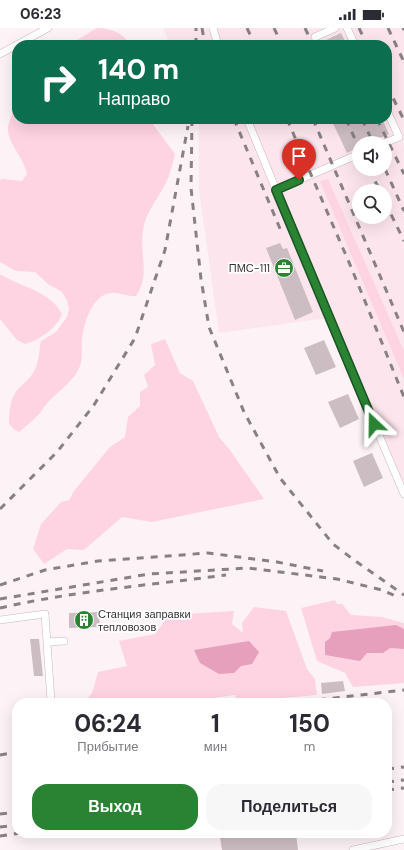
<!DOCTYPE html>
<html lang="ru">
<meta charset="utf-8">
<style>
body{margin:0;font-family:"DM Sans",sans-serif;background:#f7f7f7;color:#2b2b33;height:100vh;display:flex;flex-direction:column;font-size:15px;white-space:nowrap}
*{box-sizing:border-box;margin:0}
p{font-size:13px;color:#7c7c81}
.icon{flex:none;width:22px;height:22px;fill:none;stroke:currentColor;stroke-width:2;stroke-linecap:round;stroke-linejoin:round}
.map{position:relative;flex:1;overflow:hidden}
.sheet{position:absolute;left:12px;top:670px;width:380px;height:140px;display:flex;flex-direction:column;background:#fff;border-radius:16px;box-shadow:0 4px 16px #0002}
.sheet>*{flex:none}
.hud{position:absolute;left:12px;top:12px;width:380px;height:84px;border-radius:16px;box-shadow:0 4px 16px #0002;background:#0b6e4f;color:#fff;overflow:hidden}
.buttons{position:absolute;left:352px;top:108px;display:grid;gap:8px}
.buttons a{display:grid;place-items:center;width:40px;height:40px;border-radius:50%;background:#fff;box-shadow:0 4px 16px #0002;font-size:20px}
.pin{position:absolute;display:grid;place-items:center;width:34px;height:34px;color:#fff;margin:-41px -17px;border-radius:50% 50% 50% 0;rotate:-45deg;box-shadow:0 0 4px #0007}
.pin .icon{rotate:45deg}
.me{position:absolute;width:44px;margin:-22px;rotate:337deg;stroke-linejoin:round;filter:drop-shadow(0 0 3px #0008)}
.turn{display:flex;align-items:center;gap:14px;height:84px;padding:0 20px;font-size:18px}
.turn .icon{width:52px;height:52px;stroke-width:2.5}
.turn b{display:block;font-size:28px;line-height:34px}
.eta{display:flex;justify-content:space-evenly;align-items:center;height:68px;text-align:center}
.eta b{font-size:24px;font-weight:700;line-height:28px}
.button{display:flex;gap:8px;margin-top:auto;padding:8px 20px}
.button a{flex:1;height:46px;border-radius:16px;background:#298333;color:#fff;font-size:16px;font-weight:700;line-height:46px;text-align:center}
.button a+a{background:#f7f7f7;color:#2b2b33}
.status{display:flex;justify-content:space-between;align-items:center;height:28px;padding:0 20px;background:#fff;direction:ltr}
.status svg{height:11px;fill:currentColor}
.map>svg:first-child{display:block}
.built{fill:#fde5ed;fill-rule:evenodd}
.green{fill:#fed3e2}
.water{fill:#e7a0bb}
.building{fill:#ccbdc2}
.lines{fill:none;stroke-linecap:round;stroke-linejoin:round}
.service-casing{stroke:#c7b7bd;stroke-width:8}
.service{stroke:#fff;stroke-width:7}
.rail{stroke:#888083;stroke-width:3;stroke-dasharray:7 7;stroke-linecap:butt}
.route-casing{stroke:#1b5521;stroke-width:10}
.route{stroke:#298333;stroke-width:7}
.labels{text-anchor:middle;stroke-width:3.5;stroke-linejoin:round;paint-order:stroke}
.poi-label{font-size:11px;fill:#383234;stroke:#fff;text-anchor:end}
</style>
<div class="status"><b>06:23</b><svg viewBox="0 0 49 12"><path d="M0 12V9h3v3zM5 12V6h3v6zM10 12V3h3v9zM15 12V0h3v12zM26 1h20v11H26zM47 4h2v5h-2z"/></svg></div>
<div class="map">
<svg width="404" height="822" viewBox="0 0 404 822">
<rect width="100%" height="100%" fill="#fdf3f7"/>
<path class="built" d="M163 0H404V459L334 289 219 305 199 162V91H387V17H170ZM359 115H385V141H359ZM359 163H385V189H359Z"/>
<path class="green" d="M97 0C108 0 126 5 129 17H69Z
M17 52V91H149L175 126C173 134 171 143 168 150 161 168 145 183 143 203 139 227 151 246 136 268 127 269 120 264 112 265 92 266 84 295 82 311 81 320 83 330 80 338 75 352 59 363 49 373 45 377 43 381 40 385 34 392 26 398 19 404L15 402 9 396C9 384 10 369 19 360 25 354 31 350 35 341 39 333 39 323 41 313L56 304 67 289 69 281 67 272 62 264 48 256 35 244 16 243 0 234V152L3 151 22 153 27 146C24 130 10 118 8 104 7 94 14 85 15 76 16 67 13 61 17 52Z
M328 151 404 323V351L320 153Z
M0 246C20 259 51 263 62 286 56 301 41 311 25 316L17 312 0 291Z
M165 311 180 345 193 353 219 409 230 422 264 471 152 494 122 489 84 522 67 521 44 536 33 521 41 496 61 474 69 472 74 463 110 419 125 409 128 389 140 378V364L148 359 144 347 155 337 151 316Z
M335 572 337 576H342L351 587 382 589 404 595V655L353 659 345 645 317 633 301 580Z
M254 579 286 583 307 641 315 651 317 667 237 674 235 667 176 675H84L92 665 98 644 127 638 119 613 155 606 169 587 234 583 232 596 243 605 242 595Z"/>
<path class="water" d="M396 597 404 601V621L390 620 383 625H367L360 633 325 627V614L330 610 332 604Z
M249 613 259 624 252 636 241 638 234 645 219 646 200 635 194 622Z"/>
<path class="building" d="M341 5 347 17H315Z
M331 91H382L389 106 369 115H359V119L347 125Z
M280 215 283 221 287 220 313 284 295 292 266 220Z
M324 312 336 339 316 347 304 320Z
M348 366 359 391 340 400 328 374Z
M372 425 383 450 364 459 353 433Z
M99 584 100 599 69 600V585Z
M30 611H39L43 648H34Z
M343 653 345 663 322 666 321 655Z
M260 805H296L298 822H222L220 809Z"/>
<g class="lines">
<defs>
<path id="service" d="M213 0 218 17
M347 0 355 17
M315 9 335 0
M0 26 48 0
M247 91 326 283 404 466
M385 115 399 109 387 83
M276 162 359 126
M0 592 45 586 51 673
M47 614 64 613
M353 822 404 811"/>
</defs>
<use href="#service" class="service-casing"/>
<use href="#service" class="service"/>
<path class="rail" d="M202 0 205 17
M247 0 255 17
M274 0 282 17
M305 0 313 17
M359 0 367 17
M388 0 404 34
M403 0 404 2
M196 17V0
M387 58 404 92
M192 91 191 160 201 251 209 299 244 384 280 450 333 516 354 532 404 567
M234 91 281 203
M287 91 351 239 404 369
M313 91 404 304
M346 91 359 120
M362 91 373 115
M377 91 404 146
M369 141 380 163
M385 141 404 183
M385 174 404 213
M0 481 57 424 94 377 135 310 165 222 188 98
M0 557 45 542 98 533 208 525 277 534 323 543
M0 571 149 546 248 540 337 551 382 562 400 570
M0 580C74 563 151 557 226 547
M291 675 404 662
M0 727 17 724
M387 741 404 739
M387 754 404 752
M387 762 404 760
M0 786 17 784
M0 799 17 797
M0 808 21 805"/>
</g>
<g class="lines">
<defs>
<path id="route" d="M299 152 276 162 374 396"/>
</defs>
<use href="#route" class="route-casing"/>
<use href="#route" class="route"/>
</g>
<defs>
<symbol id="office-disc" viewBox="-11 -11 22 22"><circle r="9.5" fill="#298333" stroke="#fff"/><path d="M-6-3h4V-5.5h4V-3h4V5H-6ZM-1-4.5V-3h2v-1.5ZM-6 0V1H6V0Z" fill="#fff"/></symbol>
<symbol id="building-disc" viewBox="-11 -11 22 22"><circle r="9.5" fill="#298333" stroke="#fff"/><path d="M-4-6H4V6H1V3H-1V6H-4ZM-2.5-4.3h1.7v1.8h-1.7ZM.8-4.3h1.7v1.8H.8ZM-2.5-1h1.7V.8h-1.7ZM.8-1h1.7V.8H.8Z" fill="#fff"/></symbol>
</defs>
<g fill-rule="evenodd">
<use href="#office-disc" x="273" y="229" width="22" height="22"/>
<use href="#building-disc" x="73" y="581" width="22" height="22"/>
</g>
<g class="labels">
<g class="poi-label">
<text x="270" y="244">ПМС-111</text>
<text x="98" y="590" text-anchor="start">Станция заправки<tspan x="98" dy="13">тепловозов</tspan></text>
</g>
</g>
</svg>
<div class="buttons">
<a><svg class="icon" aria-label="sound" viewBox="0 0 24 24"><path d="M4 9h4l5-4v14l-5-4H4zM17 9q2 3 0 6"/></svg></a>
<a><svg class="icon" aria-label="search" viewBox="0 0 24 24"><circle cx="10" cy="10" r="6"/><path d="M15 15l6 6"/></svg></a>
</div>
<div class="pin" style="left:299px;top:152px;background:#d93025"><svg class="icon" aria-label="arrive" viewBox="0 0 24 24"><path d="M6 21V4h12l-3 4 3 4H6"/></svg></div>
<svg class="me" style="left:374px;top:396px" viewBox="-20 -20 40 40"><path d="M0-17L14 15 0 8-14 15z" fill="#298333" stroke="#fff" stroke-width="4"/></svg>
<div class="hud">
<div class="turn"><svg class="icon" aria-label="right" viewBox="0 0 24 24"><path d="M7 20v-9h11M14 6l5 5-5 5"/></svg><div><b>140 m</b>Направо</div></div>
</div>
<section class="sheet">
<div class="eta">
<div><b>06:24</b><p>Прибытие</p></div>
<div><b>1</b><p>мин</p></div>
<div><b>150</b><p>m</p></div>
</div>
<div class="button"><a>Выход</a><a>Поделиться</a></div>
</section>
</div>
